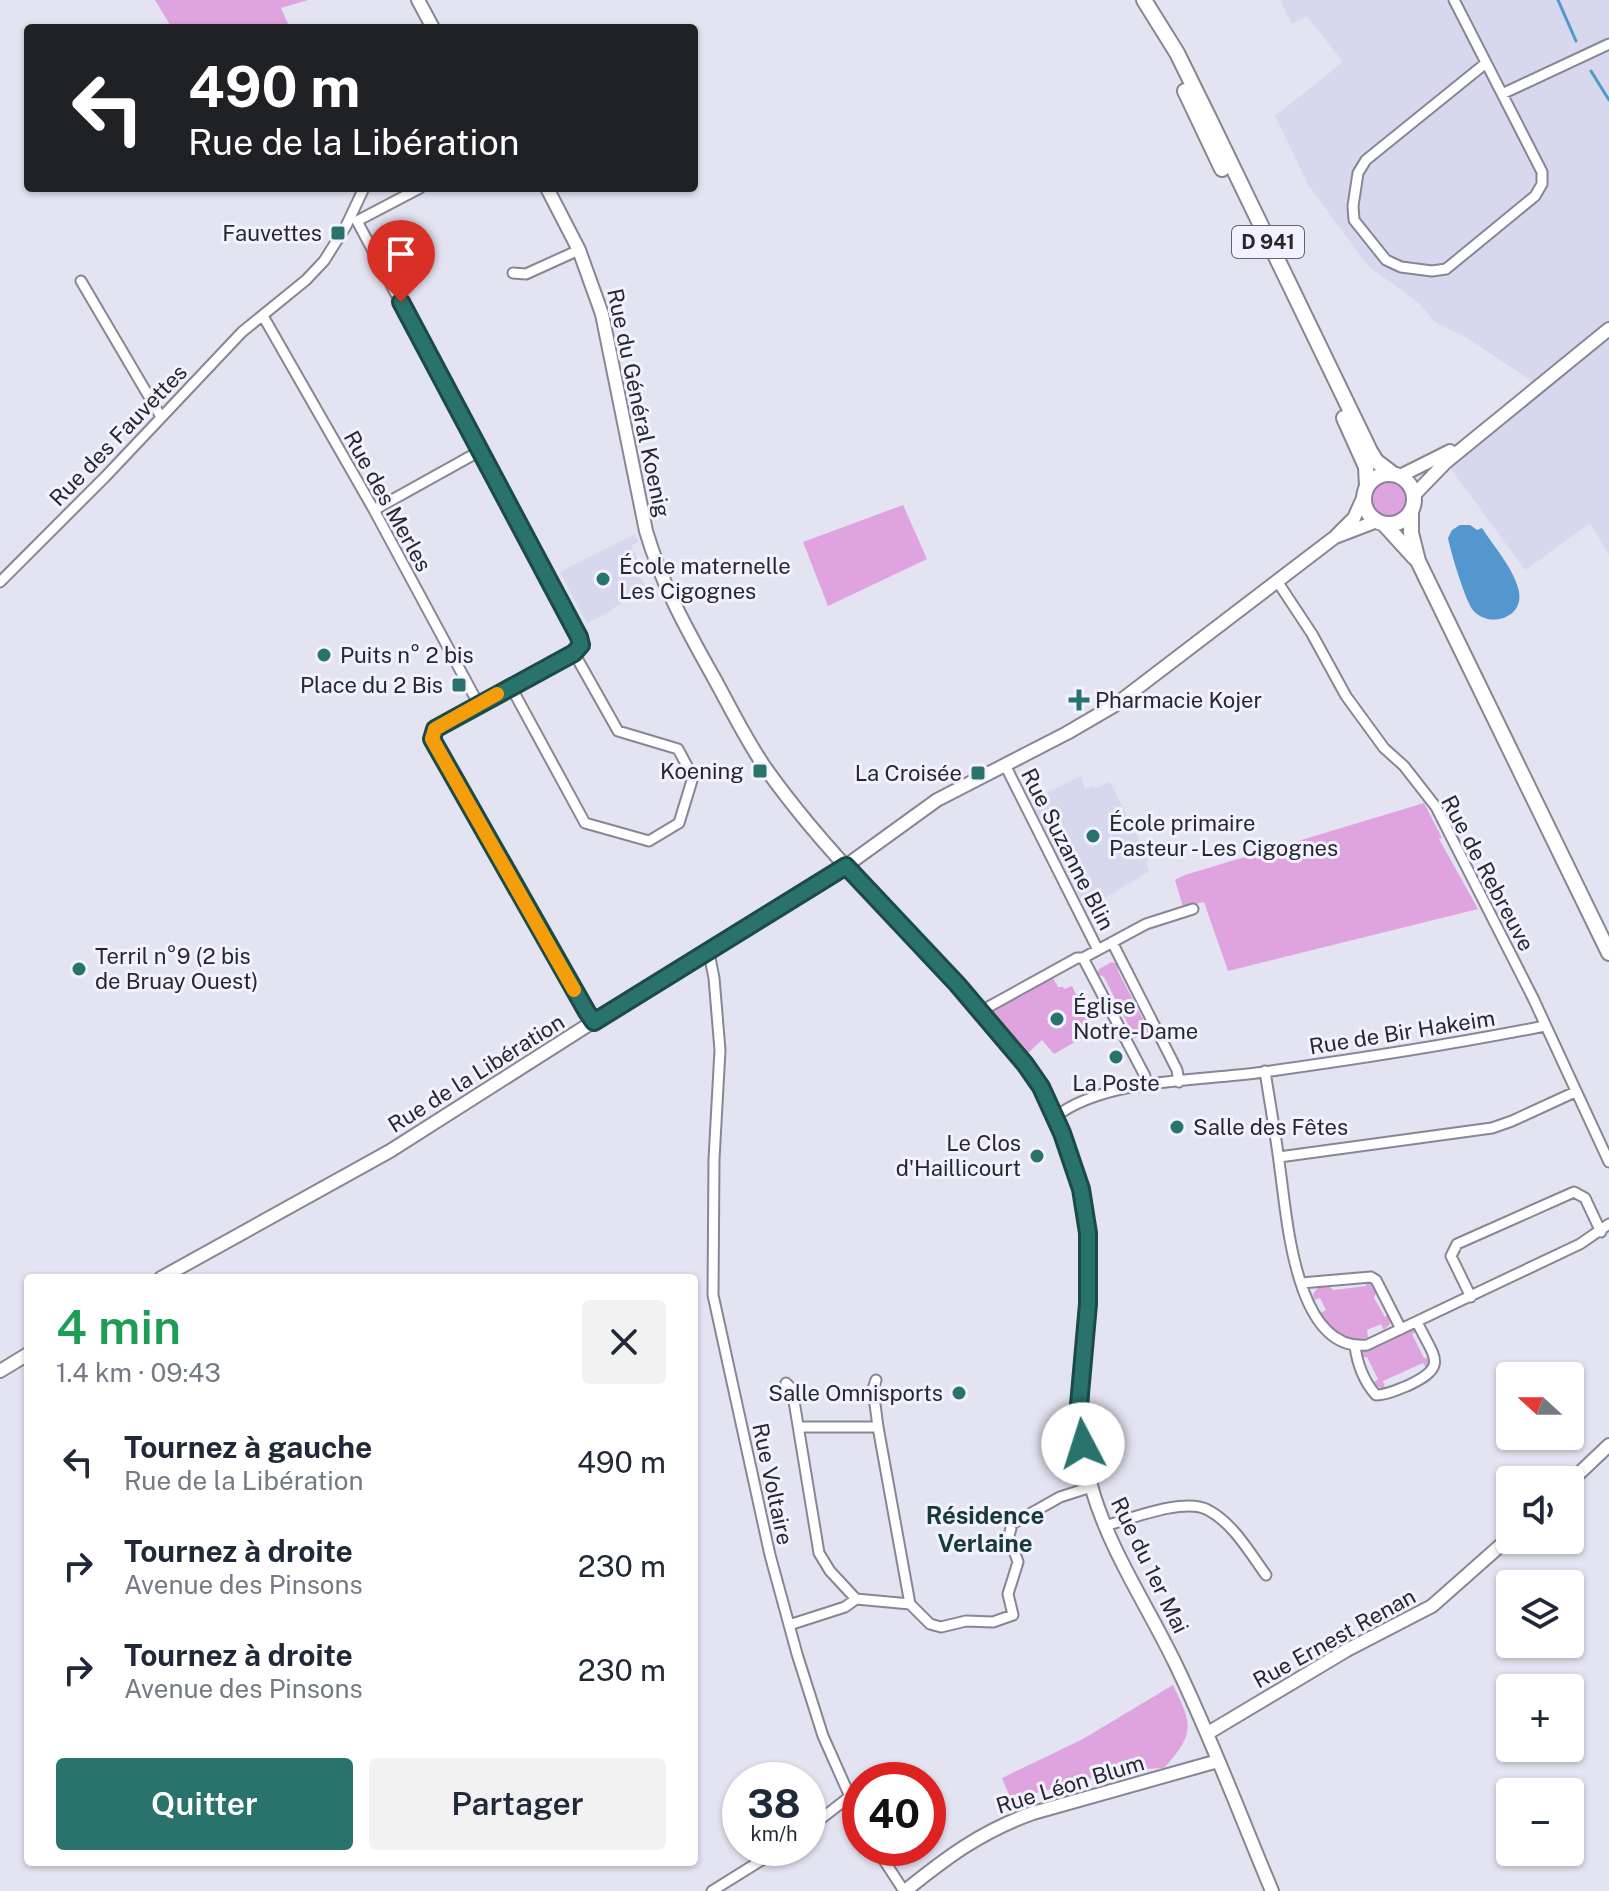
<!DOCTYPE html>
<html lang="fr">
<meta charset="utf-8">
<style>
body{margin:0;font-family:"Public Sans",sans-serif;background:#f2f2f3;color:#1f2937;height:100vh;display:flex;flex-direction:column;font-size:30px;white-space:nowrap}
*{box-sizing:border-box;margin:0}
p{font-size:26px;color:#747a83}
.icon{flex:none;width:44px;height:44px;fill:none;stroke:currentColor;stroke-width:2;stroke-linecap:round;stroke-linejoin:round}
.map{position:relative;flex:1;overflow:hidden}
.sheet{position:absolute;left:24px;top:1274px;width:674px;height:592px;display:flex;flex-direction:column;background:#fff;border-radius:8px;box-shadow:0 2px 6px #0004}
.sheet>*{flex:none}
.hud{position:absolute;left:24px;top:24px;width:674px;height:168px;border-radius:8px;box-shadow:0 2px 6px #0004;background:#202124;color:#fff;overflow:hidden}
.needle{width:52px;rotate:291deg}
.buttons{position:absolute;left:1496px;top:1362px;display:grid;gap:16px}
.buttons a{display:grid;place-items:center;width:88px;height:88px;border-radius:8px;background:#fff;box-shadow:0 2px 6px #0004;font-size:40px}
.speed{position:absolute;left:722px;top:1762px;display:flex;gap:16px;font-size:40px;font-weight:700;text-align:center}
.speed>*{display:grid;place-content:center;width:104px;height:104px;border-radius:50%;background:#fff;box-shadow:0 2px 6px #0004;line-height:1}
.speed small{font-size:20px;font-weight:400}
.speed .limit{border:12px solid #d22;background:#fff;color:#111}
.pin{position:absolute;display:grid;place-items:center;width:68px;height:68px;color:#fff;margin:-82px -34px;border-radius:50% 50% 50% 0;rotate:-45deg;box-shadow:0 0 8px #0007}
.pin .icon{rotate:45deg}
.me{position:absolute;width:88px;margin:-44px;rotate:355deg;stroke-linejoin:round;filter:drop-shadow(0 0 6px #0008)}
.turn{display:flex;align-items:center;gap:28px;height:168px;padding:0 32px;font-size:36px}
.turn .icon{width:104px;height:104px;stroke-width:2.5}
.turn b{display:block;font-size:56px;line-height:68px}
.round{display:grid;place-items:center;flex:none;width:84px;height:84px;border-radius:8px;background:#f2f2f3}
.overview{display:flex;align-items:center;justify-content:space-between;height:136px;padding:0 32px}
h1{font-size:48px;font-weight:600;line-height:60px;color:#1e9e55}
.button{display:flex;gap:16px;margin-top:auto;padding:16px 32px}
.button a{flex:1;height:92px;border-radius:8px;background:#2a736c;color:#fff;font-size:32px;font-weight:600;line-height:92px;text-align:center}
.button a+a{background:#f2f2f3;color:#1f2937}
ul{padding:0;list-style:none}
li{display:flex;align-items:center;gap:24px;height:104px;padding:0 32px}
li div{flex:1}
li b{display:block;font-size:30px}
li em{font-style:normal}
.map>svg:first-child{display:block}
.built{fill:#d7d7ed}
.green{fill:#dfa3df}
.water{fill:#5496ce}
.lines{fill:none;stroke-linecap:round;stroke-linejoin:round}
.stream{stroke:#5496ce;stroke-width:3}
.street-casing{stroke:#878794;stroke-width:13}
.secondary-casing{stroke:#878794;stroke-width:16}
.primary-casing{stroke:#878794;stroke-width:18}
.street{stroke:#fff;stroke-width:9}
.secondary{stroke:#fff;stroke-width:12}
.primary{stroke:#fff;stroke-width:14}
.route-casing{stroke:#1b4b46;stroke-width:20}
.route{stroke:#2a736c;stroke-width:14}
.slow{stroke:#f59e0b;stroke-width:14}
.poi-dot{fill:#2a736c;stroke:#f1f1ff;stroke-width:3}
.labels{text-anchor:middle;stroke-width:6;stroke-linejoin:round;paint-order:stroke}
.shield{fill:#f1f1ff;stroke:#64646b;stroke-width:2}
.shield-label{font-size:20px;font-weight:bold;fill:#27272c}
.poi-label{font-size:22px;fill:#27272c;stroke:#f1f1ff;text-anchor:start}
.street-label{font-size:22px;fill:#27272c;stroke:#f1f1ff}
.neighbourhood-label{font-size:24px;font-weight:bold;fill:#183a37;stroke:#f1f1ff}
</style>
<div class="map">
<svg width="1609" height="1891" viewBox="0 0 1609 1891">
<rect width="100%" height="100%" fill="#e3e3f2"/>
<path class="built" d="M1280 0H1609V555L1590 523 1525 570 1446 462 1536 388 1529 379 1467 338 1435 322 1419 303 1368 266 1309 186 1275 116 1343 62 1307 16 1292 24Z
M635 534 638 542 631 546 639 560 634 564 645 586 604 615 587 623 560 572Z
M1081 776 1085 789 1094 786 1096 788 1110 782 1149 859 1146 861 1149 871 1094 905 1089 893 1080 898 1031 801Z"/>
<path class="green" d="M155 0H308L281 8 290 28H172Z
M1372 499a17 17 0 1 1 34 0a17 17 0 1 1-34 0Z
M903 505 927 559 828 606 803 542Z
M1424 803 1442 838 1439 839 1478 909 1228 971 1204 902 1183 907 1175 880 1185 875Z
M1112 962 1117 964 1118 971 1149 1031 1135 1038 1104 977 1097 974 1099 969Z
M1052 976 1058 987H1063L1064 989 1072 986 1094 1031 1054 1054 1042 1040 1026 1055 990 1009Z
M1365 1280 1370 1281 1378 1288 1374 1298 1385 1317 1389 1313 1390 1324 1384 1330 1381 1324 1367 1330 1368 1338C1347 1342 1330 1334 1319 1314L1326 1310 1320 1298 1314 1300 1313 1294 1320 1285 1325 1284 1334 1290 1366 1286Z
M1413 1329 1418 1331 1412 1334 1424 1358 1430 1357 1426 1368 1423 1363 1383 1381 1385 1388 1377 1387 1373 1383 1378 1379 1367 1357 1361 1358 1363 1349 1368 1351Z
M1173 1685C1192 1724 1196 1733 1164 1768L1122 1770 1022 1797 1009 1795 1002 1778 1083 1739Z"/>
<path class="water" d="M1460 525H1470L1477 530 1482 528C1494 547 1515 570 1519 592 1524 619 1487 629 1472 609 1464 596 1451 553 1448 538L1452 530Z"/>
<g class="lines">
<path class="stream" d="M1558 0 1576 41
M1591 71 1609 100"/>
<defs>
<path id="street" d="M1454 0 1542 172V184L1535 196 1446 269 1432 271 1401 267 1386 260 1354 220 1353 206 1358 173 1366 160 1486 63
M1502 94 1609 44
M357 221 579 637 581 645 574 653 435 729 432 739 594 1022
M357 221 420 188
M513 273 526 274 579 250
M81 281 161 417
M263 316 374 510 479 705
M374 510 480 451
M1277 581 1312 634 1346 696 1384 748 1404 766 1436 807 1533 998 1609 1162
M0 582 106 476 242 332 306 280 324 261 346 226 364 188
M511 687 585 823 649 841 679 823 693 777 678 749 618 731 574 653
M1005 765 1098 950
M1112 942 1177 1070 1179 1082
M709 953 714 978 720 1050 714 1159 713 1295 770 1555 797 1654 823 1736 860 1819
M1083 958 1145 1076 1146 1084
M981 1011 1077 958H1083L1146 924 1193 909
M1265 1071C1270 1104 1276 1136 1280 1169 1287 1217 1295 1353 1367 1345L1580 1244 1609 1224
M1055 1117C1104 1079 1195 1081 1256 1073 1352 1060 1449 1045 1545 1026
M1279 1157 1492 1128 1512 1121 1575 1092
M1301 1283 1371 1277 1376 1280 1401 1329
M1471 1297 1451 1256 1457 1244 1574 1192 1585 1198 1601 1232
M1355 1346C1357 1363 1364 1382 1376 1395 1388 1395 1396 1390 1407 1386 1450 1366 1434 1358 1417 1322
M876 1380 873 1389 878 1427 910 1604
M786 1383 792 1389 819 1553 830 1571 856 1599
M799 1427H878
M1105 1526C1130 1519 1185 1497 1208 1510 1233 1523 1250 1553 1266 1575
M789 1625 845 1607 856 1599 910 1604 930 1624 941 1627 966 1621 993 1622 1013 1615 1008 1594 1018 1562 1009 1536 1012 1524 1060 1497 1091 1487
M808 1829 849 1797
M876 1848 904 1891
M712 1891 781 1848"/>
<path id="secondary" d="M418 0 433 28
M547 188 579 250 602 314 646 531C662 585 687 630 714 678 730 707 745 738 764 766 793 807 828 848 863 885 909 934 956 981 999 1033 1014 1051 1031 1068 1041 1088 1077 1156 1095 1227 1088 1304 1083 1369 1074 1425 1092 1489 1110 1551 1147 1605 1175 1663 1211 1737 1240 1815 1272 1891
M1400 476 1450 451
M1414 495 1446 462 1609 329
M1338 536 1377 521
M161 1278 390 1151 632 997 825 881 937 800 1067 733 1115 705 1335 537 1354 518 1364 496
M0 1371 28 1354
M1570 1482 1609 1445
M1208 1733 1347 1650 1432 1606 1510 1537
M905 1891C947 1857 982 1831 1033 1813L1218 1761"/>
<path id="primary" d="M1144 0 1177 53 1209 118 1370 451 1376 461 1393 474
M1185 91 1222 169
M1344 418 1366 467 1367 486
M1364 499a25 25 0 1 1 50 0a25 25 0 1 1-50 0Z
M1411 513V533L1418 561 1609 953
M1384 524 1415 558"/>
</defs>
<use href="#street" class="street-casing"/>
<use href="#secondary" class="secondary-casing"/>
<use href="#primary" class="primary-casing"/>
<use href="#street" class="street"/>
<use href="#secondary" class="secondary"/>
<use href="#primary" class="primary"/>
</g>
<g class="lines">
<defs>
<path id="route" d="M401 302 579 637 581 645 574 653 435 729 432 739 587 1012 594 1022 846 866 957 984 1025 1064 1041 1087 1062 1133 1081 1189 1088 1233V1304L1079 1405 1083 1444"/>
</defs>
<use href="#route" class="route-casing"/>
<use href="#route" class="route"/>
<path class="slow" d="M497 694 435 729 432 739 574 990"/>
</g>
<g class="poi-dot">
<rect x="330" y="225" width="16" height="16" rx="4"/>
<circle cx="603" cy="579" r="8"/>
<circle cx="324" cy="655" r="8"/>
<rect x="451" y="677" width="16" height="16" rx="4"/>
<path d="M1075 688h8v8h8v8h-8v8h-8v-8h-8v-8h8z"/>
<rect x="752" y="763" width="16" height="16" rx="4"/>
<rect x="970" y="765" width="16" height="16" rx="4"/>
<circle cx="1093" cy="836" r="8"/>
<circle cx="79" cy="969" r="8"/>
<circle cx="1057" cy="1019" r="8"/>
<circle cx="1116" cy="1057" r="8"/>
<circle cx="1177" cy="1127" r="8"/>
<circle cx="1037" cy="1156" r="8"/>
<circle cx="959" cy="1393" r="8"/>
</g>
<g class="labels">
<rect class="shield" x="1232" y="226" width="72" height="32" rx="6"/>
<g class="shield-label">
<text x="1268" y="249">D 941</text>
</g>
<g class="poi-label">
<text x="322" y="241" text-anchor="end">Fauvettes</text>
<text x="619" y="574">École maternelle<tspan x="619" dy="25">Les Cigognes</tspan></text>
<text x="340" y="663">Puits n° 2 bis</text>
<text x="443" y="693" text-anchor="end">Place du 2 Bis</text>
<text x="1095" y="708">Pharmacie Kojer</text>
<text x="744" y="779" text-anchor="end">Koening</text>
<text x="962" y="781" text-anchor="end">La Croisée</text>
<text x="1109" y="831">École primaire<tspan x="1109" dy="25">Pasteur - Les Cigognes</tspan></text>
<text x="95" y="964">Terril n°9 (2 bis<tspan x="95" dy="25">de Bruay Ouest)</tspan></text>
<text x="1073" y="1014">Église<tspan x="1073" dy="25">Notre-Dame</tspan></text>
<text x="1116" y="1091" text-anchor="middle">La Poste</text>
<text x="1193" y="1135">Salle des Fêtes</text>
<text x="1021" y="1151" text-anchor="end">Le Clos<tspan x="1021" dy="25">d'Haillicourt</tspan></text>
<text x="943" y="1401" text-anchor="end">Salle Omnisports</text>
</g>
<g class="street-label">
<text transform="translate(639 403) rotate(78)" y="8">Rue du Général Koenig</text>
<text transform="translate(118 435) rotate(-46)" y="8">Rue des Fauvettes</text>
<text transform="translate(388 501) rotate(61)" y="8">Rue des Merles</text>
<text transform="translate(1068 849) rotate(63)" y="8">Rue Suzanne Blin</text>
<text transform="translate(1488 873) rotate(62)" y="8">Rue de Rebreuve</text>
<text transform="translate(1402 1032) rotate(-9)" y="8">Rue de Bir Hakeim</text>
<text transform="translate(476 1073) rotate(-32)" y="8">Rue de la Libération</text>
<text transform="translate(773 1484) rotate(78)" y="8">Rue Voltaire</text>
<text transform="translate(1150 1565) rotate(64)" y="8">Rue du 1er Mai</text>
<text transform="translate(1334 1638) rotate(-29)" y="8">Rue Ernest Renan</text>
<text transform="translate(1070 1784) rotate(-17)" y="8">Rue Léon Blum</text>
</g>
<g class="neighbourhood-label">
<text x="985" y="1524">Résidence<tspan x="985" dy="28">Verlaine</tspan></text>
</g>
</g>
</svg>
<div class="buttons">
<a><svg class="needle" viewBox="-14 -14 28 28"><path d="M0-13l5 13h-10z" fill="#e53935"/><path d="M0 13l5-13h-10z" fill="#747a83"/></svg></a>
<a><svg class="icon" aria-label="sound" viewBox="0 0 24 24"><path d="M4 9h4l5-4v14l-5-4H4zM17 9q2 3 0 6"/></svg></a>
<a><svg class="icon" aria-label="layers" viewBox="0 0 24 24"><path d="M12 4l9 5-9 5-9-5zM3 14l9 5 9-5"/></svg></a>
<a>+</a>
<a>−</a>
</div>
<div class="speed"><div>38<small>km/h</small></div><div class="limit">40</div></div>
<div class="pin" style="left:401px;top:302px;background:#d93025"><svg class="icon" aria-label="arrive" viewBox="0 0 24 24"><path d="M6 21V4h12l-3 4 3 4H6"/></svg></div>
<svg class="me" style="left:1083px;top:1444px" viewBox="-20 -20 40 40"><circle r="19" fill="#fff"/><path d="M0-13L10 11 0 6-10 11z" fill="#2a736c"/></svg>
<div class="hud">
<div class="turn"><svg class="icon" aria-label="left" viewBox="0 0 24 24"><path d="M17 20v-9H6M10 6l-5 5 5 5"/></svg><div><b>490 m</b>Rue de la Libération</div></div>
</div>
<section class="sheet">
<div class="overview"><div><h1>4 min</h1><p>1.4 km · 09:43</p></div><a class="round"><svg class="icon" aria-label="close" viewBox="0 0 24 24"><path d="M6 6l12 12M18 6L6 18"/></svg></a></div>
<ul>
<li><svg class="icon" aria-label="left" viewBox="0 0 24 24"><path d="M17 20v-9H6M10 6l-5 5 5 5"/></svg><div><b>Tournez à gauche</b><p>Rue de la Libération</p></div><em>490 m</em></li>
<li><svg class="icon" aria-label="right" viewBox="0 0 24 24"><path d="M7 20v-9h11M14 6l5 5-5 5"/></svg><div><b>Tournez à droite</b><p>Avenue des Pinsons</p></div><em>230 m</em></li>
<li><svg class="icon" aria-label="right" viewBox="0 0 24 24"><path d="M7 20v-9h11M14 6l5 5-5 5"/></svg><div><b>Tournez à droite</b><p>Avenue des Pinsons</p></div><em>230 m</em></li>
</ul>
<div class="button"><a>Quitter</a><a>Partager</a></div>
</section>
</div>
